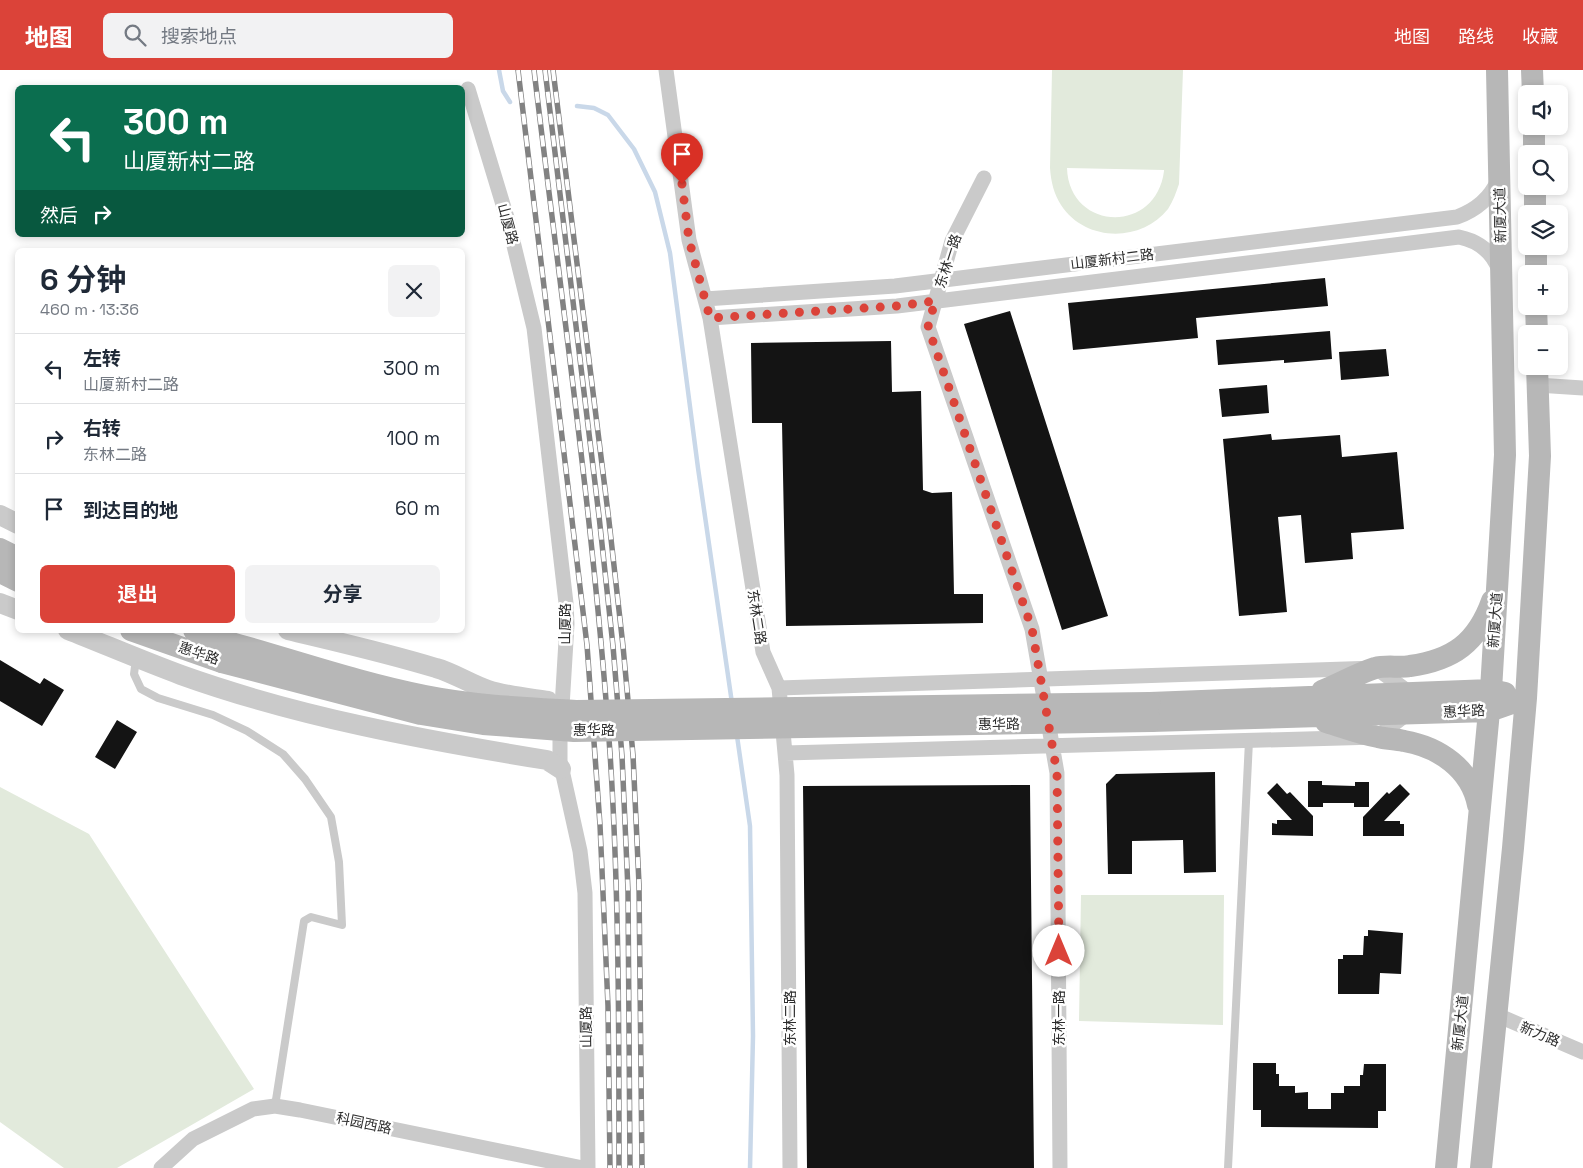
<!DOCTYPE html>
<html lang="zh">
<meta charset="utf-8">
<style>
body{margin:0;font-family:"Space Grotesk","Noto Sans SC",sans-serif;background:#f2f2f3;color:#1f2937;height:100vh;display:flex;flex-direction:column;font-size:19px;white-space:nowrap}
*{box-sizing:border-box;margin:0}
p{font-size:16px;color:#747a83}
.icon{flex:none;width:28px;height:28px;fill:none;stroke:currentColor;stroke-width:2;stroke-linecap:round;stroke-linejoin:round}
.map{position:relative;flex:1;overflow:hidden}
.panel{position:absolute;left:15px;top:178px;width:450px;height:385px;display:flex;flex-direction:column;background:#fff;border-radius:8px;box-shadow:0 2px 8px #0003}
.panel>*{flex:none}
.banner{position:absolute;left:15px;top:15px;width:450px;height:152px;border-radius:8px;box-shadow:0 2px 8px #0003;background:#0b6e4f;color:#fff;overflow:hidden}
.controls{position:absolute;left:1518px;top:15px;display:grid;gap:10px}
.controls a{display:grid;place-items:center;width:50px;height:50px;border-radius:8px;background:#fff;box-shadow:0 2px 8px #0003;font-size:25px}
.pin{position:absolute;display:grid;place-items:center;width:42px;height:42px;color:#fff;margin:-51px -21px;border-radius:50% 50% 50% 0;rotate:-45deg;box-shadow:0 0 5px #0007}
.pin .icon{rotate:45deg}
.me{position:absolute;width:55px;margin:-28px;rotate:0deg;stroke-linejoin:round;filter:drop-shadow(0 0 4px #0008)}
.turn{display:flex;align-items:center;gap:18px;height:105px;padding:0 25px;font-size:22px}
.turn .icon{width:65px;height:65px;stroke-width:2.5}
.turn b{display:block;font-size:35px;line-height:42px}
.then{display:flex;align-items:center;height:48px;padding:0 25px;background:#0003;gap:10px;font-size:19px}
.round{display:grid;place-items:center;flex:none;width:52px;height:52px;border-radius:8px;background:#f2f2f3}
.overview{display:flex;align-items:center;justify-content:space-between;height:85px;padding:0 25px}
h1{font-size:30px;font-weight:700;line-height:38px}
.button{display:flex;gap:10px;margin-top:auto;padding:10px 25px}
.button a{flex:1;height:58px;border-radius:8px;background:#db4339;color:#fff;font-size:20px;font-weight:700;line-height:58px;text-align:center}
.button a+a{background:#f2f2f3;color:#1f2937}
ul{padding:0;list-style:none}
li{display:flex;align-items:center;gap:15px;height:70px;padding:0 25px;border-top:1px solid #e0e1e3}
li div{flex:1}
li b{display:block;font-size:19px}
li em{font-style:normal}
header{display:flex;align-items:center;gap:30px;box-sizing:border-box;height:70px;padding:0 25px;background:#db4339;color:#fff}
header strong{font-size:24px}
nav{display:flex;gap:28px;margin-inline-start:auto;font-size:18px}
.search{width:350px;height:45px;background:#f2f2f3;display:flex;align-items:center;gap:12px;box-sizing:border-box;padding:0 18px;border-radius:8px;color:#747a83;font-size:19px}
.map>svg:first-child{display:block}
.green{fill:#e2eadc;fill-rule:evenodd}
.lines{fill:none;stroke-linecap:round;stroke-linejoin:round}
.stream{stroke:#c9d8e9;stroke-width:4.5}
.building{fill:#141414}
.service{stroke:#cacaca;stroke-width:8}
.minor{stroke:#cacaca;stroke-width:15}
.tertiary{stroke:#cacaca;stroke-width:20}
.secondary{stroke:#b7b7b7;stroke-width:22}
.rail-casing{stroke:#828282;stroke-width:5.5}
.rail{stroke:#fff;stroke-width:4;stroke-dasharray:11;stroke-linecap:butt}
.secondary-bridge{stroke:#b7b7b7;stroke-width:22}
.route{stroke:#db4339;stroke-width:9;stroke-dasharray:0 16.2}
.labels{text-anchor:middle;stroke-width:5;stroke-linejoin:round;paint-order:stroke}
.street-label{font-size:14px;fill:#2d2d2d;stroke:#fff}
</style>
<header>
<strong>地图</strong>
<div class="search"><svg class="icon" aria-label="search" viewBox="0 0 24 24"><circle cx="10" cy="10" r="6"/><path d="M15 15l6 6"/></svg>搜索地点</div>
<nav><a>地图</a><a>路线</a><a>收藏</a></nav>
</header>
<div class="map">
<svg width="1583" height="1098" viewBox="0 0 1583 1098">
<rect width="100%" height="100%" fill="#fff"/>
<path class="green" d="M1052 0H1183L1179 114C1176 123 1173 131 1168 139 1141 173 1085 172 1061 135 1054 124 1051 112 1050 98ZM1067 98 1164 100V101C1156 165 1069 161 1067 98Z
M0 717 89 764 254 1019 117 1098H64L0 1052Z
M1081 825H1224L1223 955 1079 951Z"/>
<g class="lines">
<path class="stream" d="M499 0 503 21 510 32
M577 36 594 38 608 45 634 79 655 122 670 183 698 398 732 633
M737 666 750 756 753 966 750 1098"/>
</g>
<path class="building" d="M1325 208 1328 236 1196 248 1198 268 1073 280 1068 233Z
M1010 241 1108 546 1062 560 964 254Z
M1330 261 1332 289 1284 293V290L1218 295 1216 270Z
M891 271 892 322 921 321 923 420 932 423 952 422 954 524H983V553L786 556 782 353H752L751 273Z
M1386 279 1389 306 1341 310 1339 282Z
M1267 315 1269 343 1222 347 1219 319Z
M1271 364 1272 370 1340 365 1342 387 1397 382 1404 459 1351 463 1353 489 1305 493 1301 445 1278 447 1287 542 1239 546 1223 369Z
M0 590 40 614 44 608 64 620 42 656 0 631Z
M117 650 137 662 115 699 95 687Z
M1215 702 1216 802 1184 803 1183 770 1132 771V804H1108L1106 714 1116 704Z
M1308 711H1322V715L1355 716V712H1369V737H1354V733H1323V737H1308Z
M1277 713 1287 724 1290 722 1313 746V766L1272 765V753L1277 754V750H1292L1267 723Z
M1400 714 1410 724 1384 751H1400V754H1404V766H1363V747L1387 722 1389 724Z
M1030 715 1034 1098H807L803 716Z
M1368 860 1403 863 1401 904 1380 903 1379 924H1338V889H1343V885H1363L1364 866H1368Z
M1253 993H1276V1004H1279V1016H1295V1023L1308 1022V1039H1331V1023H1344V1016H1360V1005H1363L1364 994H1386V1041H1378V1058L1261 1057V1040H1253Z"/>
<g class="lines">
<path class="service" d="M136 589 134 604 141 619 158 628 213 645 247 661 283 684 305 709 331 747 339 792 342 855 311 847 304 851 275 1036
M1228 1098 1249 671"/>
<path class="minor" d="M666 0 689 170 710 248 763 582 779 618 787 705 790 1098
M468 19 508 151 534 258 566 533 567 554 560 670V691L580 781 585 823 588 1098
M984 108 952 171 928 257 1032 559 1057 703 1060 1098
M705 229 895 216 1457 147C1476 140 1490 129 1498 110
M710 248 897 236 1459 167C1478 171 1492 181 1499 200
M1537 315 1583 318
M779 618 1376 598 1410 623
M785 683 1377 667 1408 643
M1497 945 1583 982
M161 1098 193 1069 253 1039 275 1036 300 1040 583 1098"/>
<path class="tertiary" d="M0 445 18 454
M0 533 18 540
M68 560C106 575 143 591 181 605 298 647 424 670 547 690L561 699
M288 560C338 572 387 583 436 598 454 603 470 614 488 620 507 626 528 628 548 631"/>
<path class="secondary" d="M1532 0 1533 24
M1534 56V84
M1535 116V144
M1536 176V204
M1536 236 1537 264
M0 479 18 488
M0 502 18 511
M131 560 222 592
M194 560 228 572
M1322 621C1339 614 1357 604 1375 598 1386 595 1399 598 1410 596 1453 590 1477 573 1492 531
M1150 633 1491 620 1505 623
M1151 651 1489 641 1526 628
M1326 652C1343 657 1360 664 1378 667 1386 669 1396 669 1404 671 1439 677 1471 699 1478 735
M1446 1098 1491 620 1505 385 1497 0
M1481 1098 1513 778 1526 628 1540 386 1537 296"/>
<defs>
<path id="rail" d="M518 0 587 575 600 755 608 936 610 1098
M534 0C561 227 594 454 610 683 619 821 619 960 619 1098
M545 0 599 446 613 576 622 686 628 820 630 1098
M553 0 609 451 623 576 633 685 639 814 642 1098"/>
</defs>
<use href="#rail" class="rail-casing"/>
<use href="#rail" class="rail"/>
<path class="secondary-bridge" d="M228 572C293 590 359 613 425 626 475 636 526 638 576 641L1150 633
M222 592 421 644 483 654 574 661 1151 651"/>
</g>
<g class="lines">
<path class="route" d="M682 114 689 170 710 248 897 236 935 231 928 257 1032 559 1057 703 1059 881"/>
</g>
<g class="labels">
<g class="street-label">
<text transform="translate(1500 145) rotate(-91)" y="5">新厦大道</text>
<text transform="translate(508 154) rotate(75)" y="5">山厦路</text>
<text transform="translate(1112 189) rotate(-7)" y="5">山厦新村二路</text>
<text transform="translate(948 191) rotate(-72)" y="5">东林一路</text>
<text transform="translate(757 547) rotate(81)" y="5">东林二路</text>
<text transform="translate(1495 550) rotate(-86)" y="5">新厦大道</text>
<text transform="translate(565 554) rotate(-90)" y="5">山厦路</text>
<text transform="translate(199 583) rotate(19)" y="5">惠华路</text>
<text transform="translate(1464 641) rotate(-3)" y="5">惠华路</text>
<text transform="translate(999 654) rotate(-1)" y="5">惠华路</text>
<text x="594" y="665">惠华路</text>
<text transform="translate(790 948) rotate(-90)" y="5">东林二路</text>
<text transform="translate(1059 948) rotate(-90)" y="5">东林一路</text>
<text transform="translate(1460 953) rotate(-84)" y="5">新厦大道</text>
<text transform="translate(586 957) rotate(-91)" y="5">山厦路</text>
<text transform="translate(1540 964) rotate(23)" y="5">新力路</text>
<text transform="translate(364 1053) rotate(12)" y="5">科园西路</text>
</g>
</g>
</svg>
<div class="controls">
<a><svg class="icon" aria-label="sound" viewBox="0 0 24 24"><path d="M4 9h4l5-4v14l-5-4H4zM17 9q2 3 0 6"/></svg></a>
<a><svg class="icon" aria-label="search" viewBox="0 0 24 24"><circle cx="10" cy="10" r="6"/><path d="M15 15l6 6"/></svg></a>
<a><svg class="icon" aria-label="layers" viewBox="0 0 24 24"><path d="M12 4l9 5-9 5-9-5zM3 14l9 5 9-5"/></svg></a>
<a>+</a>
<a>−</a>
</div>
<div class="pin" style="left:682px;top:114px;background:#d93025"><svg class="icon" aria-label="arrive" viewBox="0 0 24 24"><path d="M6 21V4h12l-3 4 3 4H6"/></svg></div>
<svg class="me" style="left:1059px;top:881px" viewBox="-20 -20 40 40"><circle r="19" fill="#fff"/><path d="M0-13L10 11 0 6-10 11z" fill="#db4339"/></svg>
<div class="banner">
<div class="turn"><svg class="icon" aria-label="left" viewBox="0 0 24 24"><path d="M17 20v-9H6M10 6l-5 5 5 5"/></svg><div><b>300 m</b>山厦新村二路</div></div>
<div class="then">然后<svg class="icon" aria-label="right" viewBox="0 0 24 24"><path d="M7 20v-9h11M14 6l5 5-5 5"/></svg></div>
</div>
<section class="panel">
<div class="overview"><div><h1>6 分钟</h1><p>460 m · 13:36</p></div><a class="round"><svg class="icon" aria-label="close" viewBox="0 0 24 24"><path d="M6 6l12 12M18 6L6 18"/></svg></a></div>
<ul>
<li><svg class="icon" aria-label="left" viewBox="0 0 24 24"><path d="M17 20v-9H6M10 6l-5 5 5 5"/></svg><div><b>左转</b><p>山厦新村二路</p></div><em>300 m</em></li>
<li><svg class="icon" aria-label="right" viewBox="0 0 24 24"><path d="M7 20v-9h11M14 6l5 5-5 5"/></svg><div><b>右转</b><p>东林二路</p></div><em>100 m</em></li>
<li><svg class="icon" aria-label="arrive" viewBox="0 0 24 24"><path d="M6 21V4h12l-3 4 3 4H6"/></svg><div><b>到达目的地</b></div><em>60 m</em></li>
</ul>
<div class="button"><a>退出</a><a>分享</a></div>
</section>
</div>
